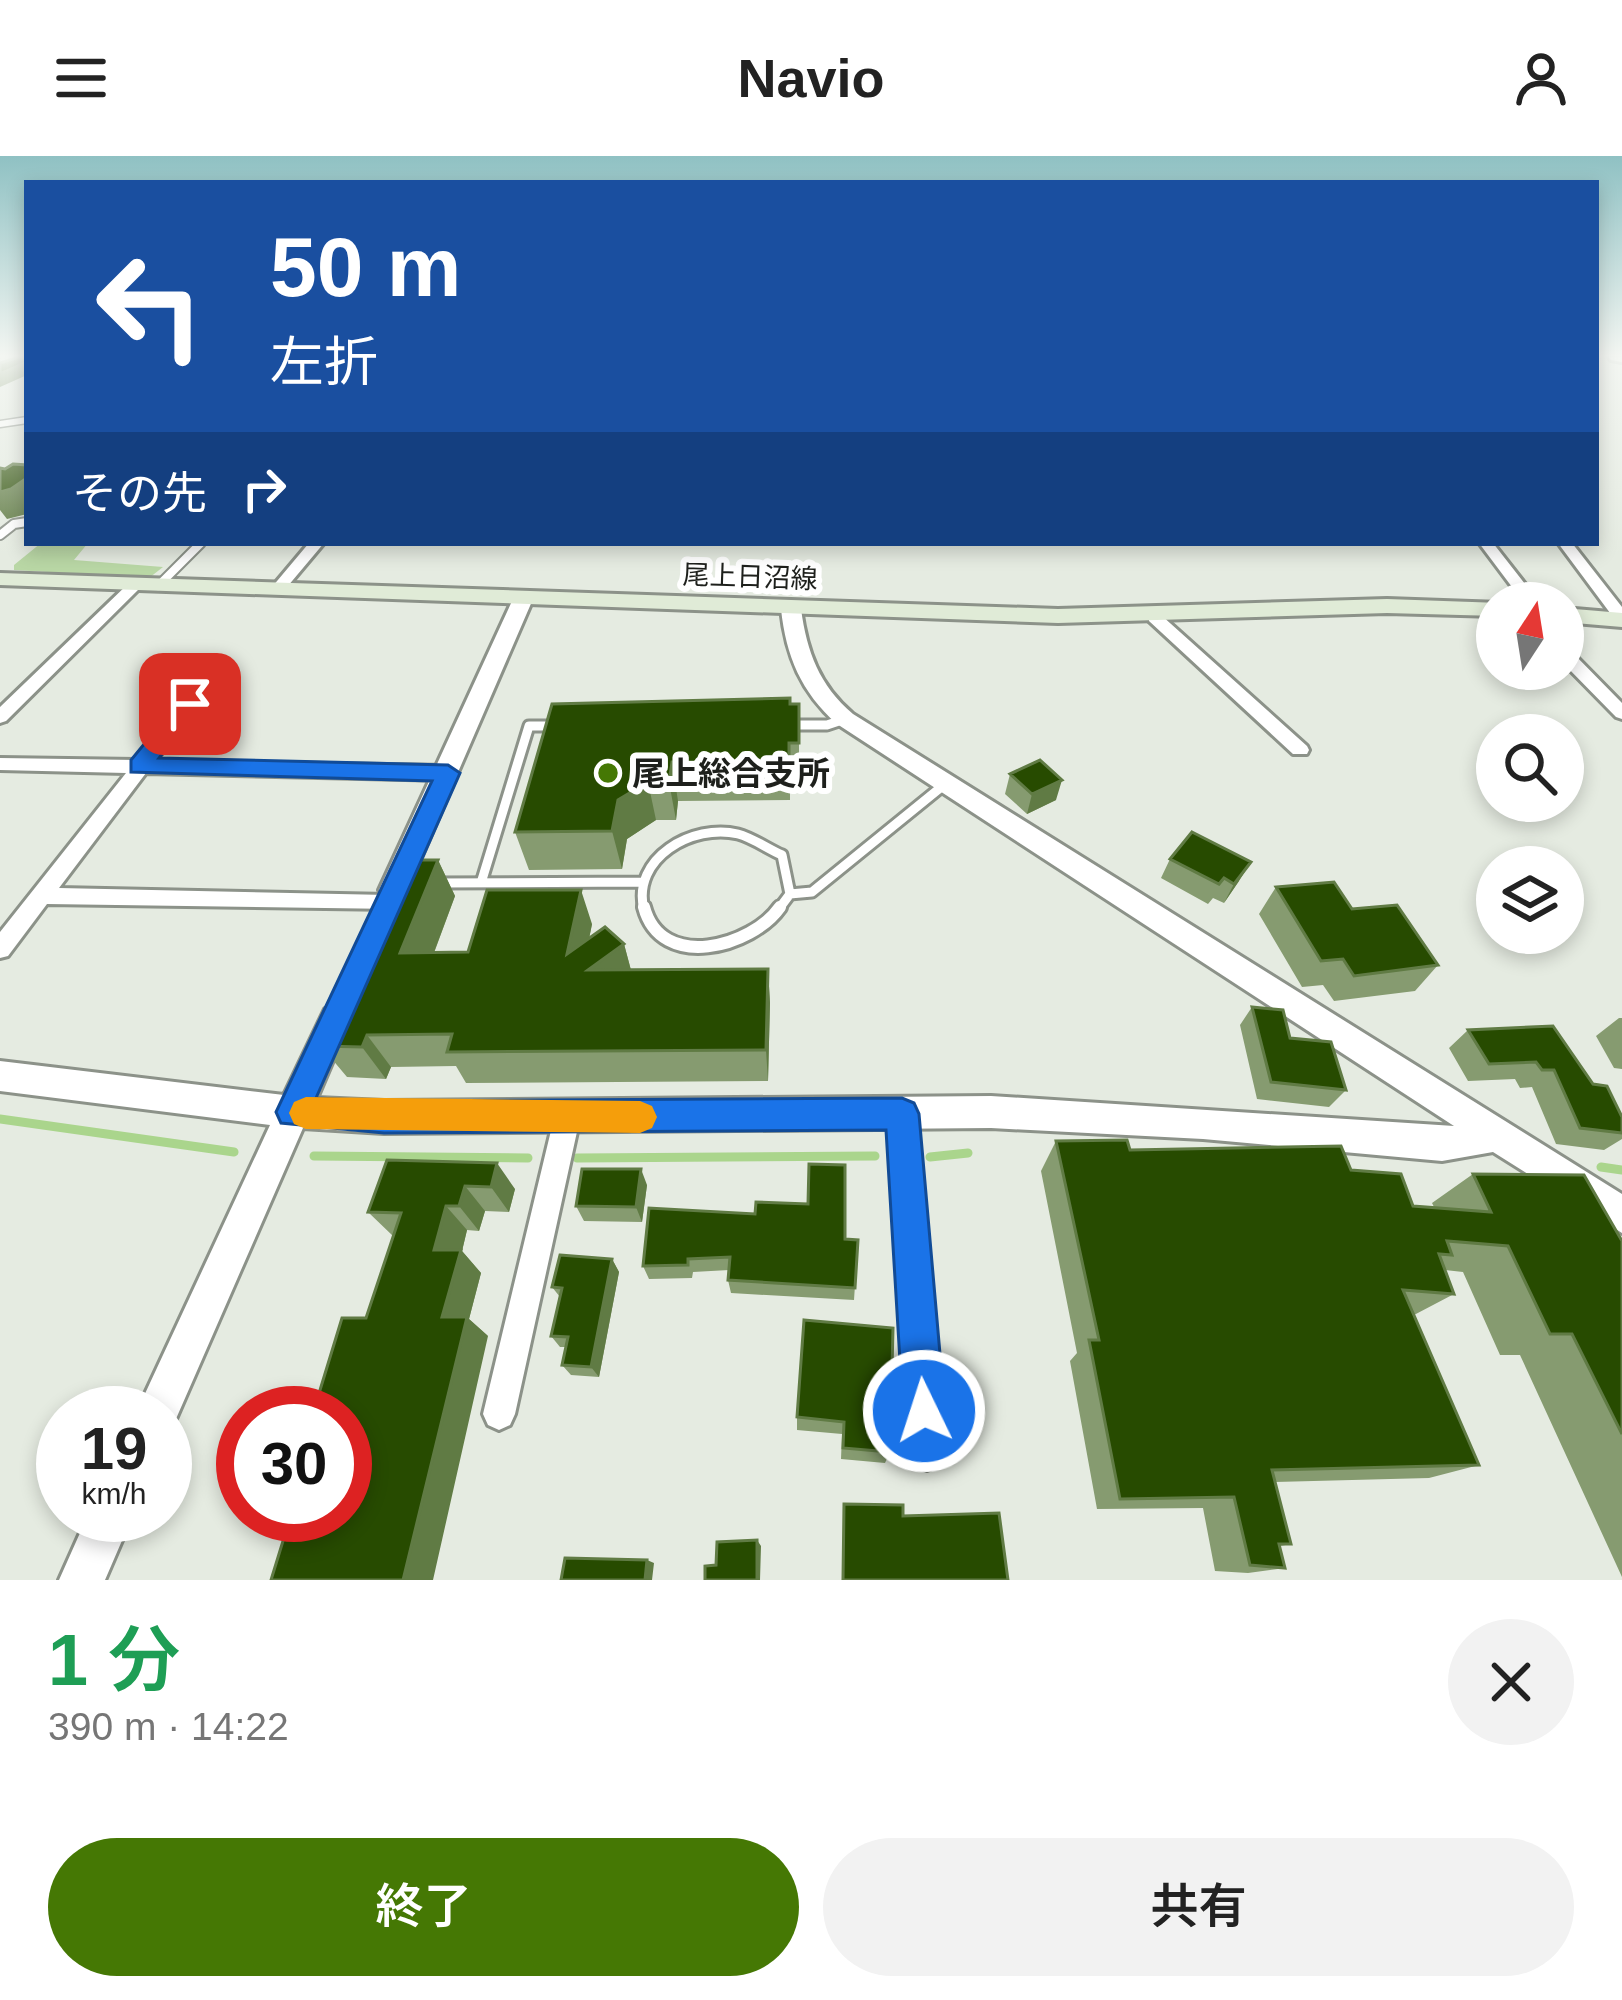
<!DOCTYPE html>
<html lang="ja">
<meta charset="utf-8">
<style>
body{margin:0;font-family:Helvetica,"Noto Sans JP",sans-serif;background:#f2f2f2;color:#222;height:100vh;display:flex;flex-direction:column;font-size:45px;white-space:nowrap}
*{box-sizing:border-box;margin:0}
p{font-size:39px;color:#767676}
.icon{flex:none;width:66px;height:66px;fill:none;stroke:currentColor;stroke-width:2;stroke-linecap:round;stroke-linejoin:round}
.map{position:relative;height:1424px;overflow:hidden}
.panel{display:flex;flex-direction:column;background:#fff;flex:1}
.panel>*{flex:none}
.top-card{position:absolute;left:24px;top:24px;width:1575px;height:366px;border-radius:0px;box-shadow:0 6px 18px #0003;background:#1a4fa0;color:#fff;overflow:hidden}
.needle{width:78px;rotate:12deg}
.fabs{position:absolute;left:1476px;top:426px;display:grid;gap:24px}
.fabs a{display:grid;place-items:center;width:108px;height:108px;border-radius:50%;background:#fff;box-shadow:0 6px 18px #0003;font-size:60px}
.speed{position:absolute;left:36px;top:1230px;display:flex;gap:24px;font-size:60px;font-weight:700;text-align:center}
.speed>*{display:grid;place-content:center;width:156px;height:156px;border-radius:50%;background:#fff;box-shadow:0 6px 18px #0003;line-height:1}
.speed small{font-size:30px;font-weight:400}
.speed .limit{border:18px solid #d22;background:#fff;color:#111}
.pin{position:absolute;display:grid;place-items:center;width:102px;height:102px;color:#fff;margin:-51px;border-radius:24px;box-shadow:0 6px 18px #0006}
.me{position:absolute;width:132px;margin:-66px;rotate:356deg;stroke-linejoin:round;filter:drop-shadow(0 0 9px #0008)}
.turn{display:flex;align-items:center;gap:42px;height:252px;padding:0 48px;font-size:54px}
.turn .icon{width:156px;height:156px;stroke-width:2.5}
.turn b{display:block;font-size:84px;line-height:102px}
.then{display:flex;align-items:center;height:114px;padding:0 48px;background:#0003;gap:24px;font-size:45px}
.round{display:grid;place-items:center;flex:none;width:126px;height:126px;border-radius:63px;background:#f2f2f2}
.overview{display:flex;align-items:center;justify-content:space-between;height:204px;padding:0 48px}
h1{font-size:72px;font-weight:600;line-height:90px;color:#1e9e55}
.action{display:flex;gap:24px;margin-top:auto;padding:24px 48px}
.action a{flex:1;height:138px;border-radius:72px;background:#457804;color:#fff;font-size:48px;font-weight:600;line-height:138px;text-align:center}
.action a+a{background:#f2f2f2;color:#222}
header{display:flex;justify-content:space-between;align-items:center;height:156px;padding:0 48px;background:#fff;font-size:54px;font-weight:600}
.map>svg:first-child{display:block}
.green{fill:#b9d7a5}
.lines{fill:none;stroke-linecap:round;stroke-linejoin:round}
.stream{stroke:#aad58c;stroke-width:9}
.service-far3-casing{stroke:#8c9289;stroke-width:9}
.service-far2-casing{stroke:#8c9289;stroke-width:12}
.service-far1-casing{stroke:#8c9289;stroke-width:15}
.service-casing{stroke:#8c9289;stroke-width:18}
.minor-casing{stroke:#8c9289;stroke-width:6}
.tertiary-casing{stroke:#8c9289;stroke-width:6}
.secondary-casing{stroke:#8c9289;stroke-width:6}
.service-far3{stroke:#fff;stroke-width:6}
.service-far2{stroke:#fff;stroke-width:8}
.service-far1{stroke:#fff;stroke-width:9}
.service{stroke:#fff;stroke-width:12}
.minor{fill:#fff;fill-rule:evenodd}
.tertiary{fill:#fff;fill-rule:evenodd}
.secondary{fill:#e0ebd7;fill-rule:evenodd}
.wall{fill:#869b70}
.shaded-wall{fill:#607b44}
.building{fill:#274b00;stroke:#607b44;stroke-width:3}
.route{fill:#1a73e8;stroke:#114b97;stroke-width:3}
.slow{fill:#f59e0b}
.poi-dot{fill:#457804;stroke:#fff;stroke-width:4.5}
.labels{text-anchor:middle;stroke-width:12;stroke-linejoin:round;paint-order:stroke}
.far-street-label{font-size:27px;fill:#1e201c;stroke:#fff}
.poi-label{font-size:33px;font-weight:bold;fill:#1e201c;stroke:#fff;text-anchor:start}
</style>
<header><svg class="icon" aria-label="menu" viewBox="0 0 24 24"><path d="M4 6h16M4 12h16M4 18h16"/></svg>Navio<svg class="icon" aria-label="person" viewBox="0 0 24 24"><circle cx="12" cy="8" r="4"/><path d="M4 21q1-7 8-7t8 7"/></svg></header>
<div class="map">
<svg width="1622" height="1424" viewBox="0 0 1622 1424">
<rect width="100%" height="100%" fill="#e5ebe1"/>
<path class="green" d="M41 387H88L74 404 163 411 149 422 14 414V409Z"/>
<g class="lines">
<path class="stream" d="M0 963 234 996
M314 1000 528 1002
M930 1001 968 997
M577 1002 875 1000
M1601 1011 1622 1014"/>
<defs>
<path id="service-far3" d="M0 268 27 264"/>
<path id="service-far2" d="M0 379 14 368 27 366
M158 430 201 387"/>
<path id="service-far1" d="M790 569H827L845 563
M435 727 643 726
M481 727 529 570H555
M790 738 812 736 945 628
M644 754C631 702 693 667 738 678 753 682 768 693 782 699L790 738 778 754"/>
<path id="service" d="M644 751C661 816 752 791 780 751"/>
<path id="minor" d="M309 387H324L282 437H272V431Z
M1479 387H1493L1540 447H1524Z
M1558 387H1572L1622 451V467L1616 465Z
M135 424 143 429 140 432 6 565 0 567V551L130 426Z
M1155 457 1161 459 1307 590 1309 594 1307 598H1293L1149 465V459Z
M1563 492 1569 493 1622 547V563L1616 561 1563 507Z
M190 541 199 547 156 605 448 610 458 617 448 624 146 617 59 732 388 739 396 741 399 747 396 753 47 748 8 800 0 802V776L126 617 0 614V602L136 604 184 543Z
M902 946 911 949 915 958 944 1297 939 1309 927 1314 915 1309 910 1297 889 958 893 949Z
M567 950 576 953 580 962 515 1258 510 1269 499 1274 488 1269 483 1258 554 962 558 953Z"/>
<path id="tertiary" d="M1609 201H1622V206L1611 204Z
M523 437 533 443 407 734 403 742H383L379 734 513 443Z
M791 447 801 453C807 496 819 529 853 558L1622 1038V1077L1493 996 1442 1005 1203 983 991 972 384 977 303 972 172 1272 165 1274V1257H136L270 969 0 935V905L284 939 325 853 336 849 347 853 351 862 317 942 384 945 991 940 1454 970 837 568C801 536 786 500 781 453Z
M88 1359H133L105 1424H59Z"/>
<path id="secondary" d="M0 417 1058 453 1387 443 1500 447 1497 460 1387 457 1058 467 0 429Z
M1563 452 1622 457V471L1563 466Z"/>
</defs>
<use href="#service-far3" class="service-far3-casing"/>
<use href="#service-far2" class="service-far2-casing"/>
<use href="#service-far1" class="service-far1-casing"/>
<use href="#service" class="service-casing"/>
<use href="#minor" class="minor-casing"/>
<use href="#tertiary" class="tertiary-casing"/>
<use href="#secondary" class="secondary-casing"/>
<use href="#service-far3" class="service-far3"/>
<use href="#service-far2" class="service-far2"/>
<use href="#service-far1" class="service-far1"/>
<use href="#service" class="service"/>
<use href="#minor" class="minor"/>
<use href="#tertiary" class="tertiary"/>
<use href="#secondary" class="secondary"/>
</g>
<path class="wall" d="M790 548H799V626H790V644L678 645 676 664H656L627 683 622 713 529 714 515 676Z
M1010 618 1056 644 1027 658 1005 638Z
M1170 703 1239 725 1224 747 1213 742 1208 748 1161 722Z
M438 704 455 740 434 797 468 796 592 768 589 783 624 788 631 814 768 813 770 847 768 925 466 927 456 910 391 911 386 923 347 921 321 890Z
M1276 731 1352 753 1438 809 1415 835 1334 845 1323 829 1302 831 1259 758Z
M1252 851 1290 882 1346 934 1329 951 1257 943 1240 869Z
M1619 862H1622V913L1614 912 1596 880Z
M1468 874 1593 928 1622 961V983L1604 994 1556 988 1532 931 1520 932 1515 923 1468 925 1449 892Z
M1056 985 1130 994 1351 1014 1413 1050 1434 1051 1432 1047 1473 1018 1622 1085V1421L1520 1199H1500L1463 1116 1445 1114 1454 1138 1414 1159 1479 1309 1429 1322 1275 1326 1291 1388 1280 1390 1285 1412 1248 1417 1215 1415 1203 1352 1097 1353 1070 1205 1077 1197 1041 1015Z
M387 1004 515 1033 509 1056 485 1055 479 1075 467 1074 462 1095 481 1117 469 1163 488 1180 366 1162 393 1080 368 1056Z
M647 1029 642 1066 584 1065 576 1050Z
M808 1048 845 1083 858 1084 854 1144 731 1137 728 1124 729 1114 693 1116 692 1122 649 1123 643 1110 755 1058Z
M612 1103 619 1116 599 1221 571 1219 562 1209 566 1191H560L551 1180 560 1141 552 1131Z
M804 1164 890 1296 885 1307 841 1303 842 1278 797 1274V1261Z"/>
<path class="shaded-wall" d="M27 206V219L0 231V218Z
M27 322V358L7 363 0 354V336Z
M672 606 678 645 676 664 669 626Z
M1062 624 1056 644 1027 658 1032 638Z
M648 626 656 664 627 683 622 713 612 675 618 644Z
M438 704 455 740 421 831 400 797Z
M1251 706 1239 725 1224 747 1234 728Z
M581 734 592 768 579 832 567 798Z
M624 788 633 822 588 814Z
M768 813 770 847 768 925 766 894Z
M367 879 391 911 386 923 362 891Z
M497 1007 515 1033 509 1056 491 1031Z
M641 1013 647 1029 642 1066 636 1051Z
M465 1030 485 1055 479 1075 459 1050Z
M446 1050 467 1074 462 1095 481 1117 469 1163 488 1180 433 1424H403L442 1161 434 1094Z
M612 1103 619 1116 599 1221 591 1211Z
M757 1384 761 1390 760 1424H757Z
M647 1404 654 1407 652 1424H645Z"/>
<path class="building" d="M19 201H27V206L0 218V207Z
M13 308 27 309V322L11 333 0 336V312L5 313Z
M790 542V548H799V587H789V605L672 606 669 626H648L618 644 612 675 515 676 552 548Z
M1040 604 1062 624 1032 638 1010 618Z
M1192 676 1251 706 1234 728 1224 722 1219 728 1170 703Z
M403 704H438L400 797 468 796 487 734H581L567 798 605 771 624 788 588 814 768 813 766 894 447 896 452 878 367 879 362 891 321 890Z
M1334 726 1352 753 1397 749 1438 809 1354 820 1343 803 1321 805 1276 731Z
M1252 851 1283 854 1290 882 1331 886 1346 934 1271 926Z
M1553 870 1593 928 1607 930 1622 961V977L1580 972 1554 914H1542L1536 906 1489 908 1468 874Z
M1127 984 1130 994 1341 990 1351 1014 1401 1018 1413 1050 1491 1056 1473 1018 1584 1019 1622 1085V1278L1572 1178H1550L1508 1090 1447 1085 1452 1099 1439 1098 1454 1138 1403 1134 1479 1309 1272 1314 1291 1388H1279L1285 1412 1250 1409 1234 1341 1120 1343 1089 1184H1099L1056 985Z
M387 1004 497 1007 491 1031 465 1030 459 1050H446L434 1094H461L442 1161H467L403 1424H271L291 1359H345V1257H313L342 1162H366L401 1057 368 1056Z
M809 1008 845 1009V1083L858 1084 855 1132 728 1124 730 1101 688 1103V1109L643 1110 649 1052 755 1058 756 1046 808 1048Z
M582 1013H641L636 1051 576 1050Z
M560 1099 612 1103 591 1211 562 1209 568 1181 551 1180 562 1132 552 1131Z
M804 1164 893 1172 890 1296 843 1292 844 1266 797 1261Z
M844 1348 903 1349V1360L999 1357 1008 1424H843Z
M757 1384V1424H705V1410L716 1409 717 1386Z
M565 1402 647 1404 645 1424H561Z"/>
<linearGradient id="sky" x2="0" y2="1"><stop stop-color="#8fc1c3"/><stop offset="0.5" stop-color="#f3f6f2"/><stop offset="1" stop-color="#f3f6f2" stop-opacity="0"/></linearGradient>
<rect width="1622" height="400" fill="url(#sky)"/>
<path class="route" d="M190 540 201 548 159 602 448 609 460 617 316 942 384 945 902 942 914 947 919 958 945 1255 939 1269 924 1276 909 1269 903 1255 886 974 384 977 281 967 276 956 432 625 131 616V604L182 542Z"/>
<path class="slow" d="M306 941 640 945 652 950 657 961 652 972 640 977 306 973 294 968 289 957 294 946Z"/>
<circle class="poi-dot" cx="608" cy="617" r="12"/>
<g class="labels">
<g class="far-street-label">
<text transform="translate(750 421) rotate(2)" y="9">尾上日沼線</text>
</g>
<g class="poi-label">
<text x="632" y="629">尾上総合支所</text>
</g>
</g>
</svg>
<div class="fabs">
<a><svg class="needle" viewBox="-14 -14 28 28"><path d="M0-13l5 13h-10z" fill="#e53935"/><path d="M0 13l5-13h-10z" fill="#767676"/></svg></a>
<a><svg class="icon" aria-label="search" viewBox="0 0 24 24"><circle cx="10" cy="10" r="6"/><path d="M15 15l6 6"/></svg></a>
<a><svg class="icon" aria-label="layers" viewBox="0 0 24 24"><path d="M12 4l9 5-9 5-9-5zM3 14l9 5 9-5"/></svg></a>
</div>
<div class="speed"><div>19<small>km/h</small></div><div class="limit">30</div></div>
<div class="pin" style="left:190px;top:548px;background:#d93025"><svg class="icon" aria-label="arrive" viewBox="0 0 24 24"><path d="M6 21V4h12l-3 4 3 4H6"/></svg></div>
<svg class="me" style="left:924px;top:1255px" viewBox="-20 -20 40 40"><circle r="17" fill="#1a73e8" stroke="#fff" stroke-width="3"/><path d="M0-11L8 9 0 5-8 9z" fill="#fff"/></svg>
<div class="top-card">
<div class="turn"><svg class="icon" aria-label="left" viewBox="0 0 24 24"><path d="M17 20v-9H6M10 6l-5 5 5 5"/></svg><div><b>50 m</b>左折</div></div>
<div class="then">その先<svg class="icon" aria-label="right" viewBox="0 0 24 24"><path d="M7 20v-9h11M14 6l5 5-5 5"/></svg></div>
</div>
</div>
<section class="panel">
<div class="overview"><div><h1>1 分</h1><p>390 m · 14:22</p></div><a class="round"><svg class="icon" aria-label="close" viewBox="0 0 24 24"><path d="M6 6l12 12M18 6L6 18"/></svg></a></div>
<div class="action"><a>終了</a><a>共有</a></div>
</section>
